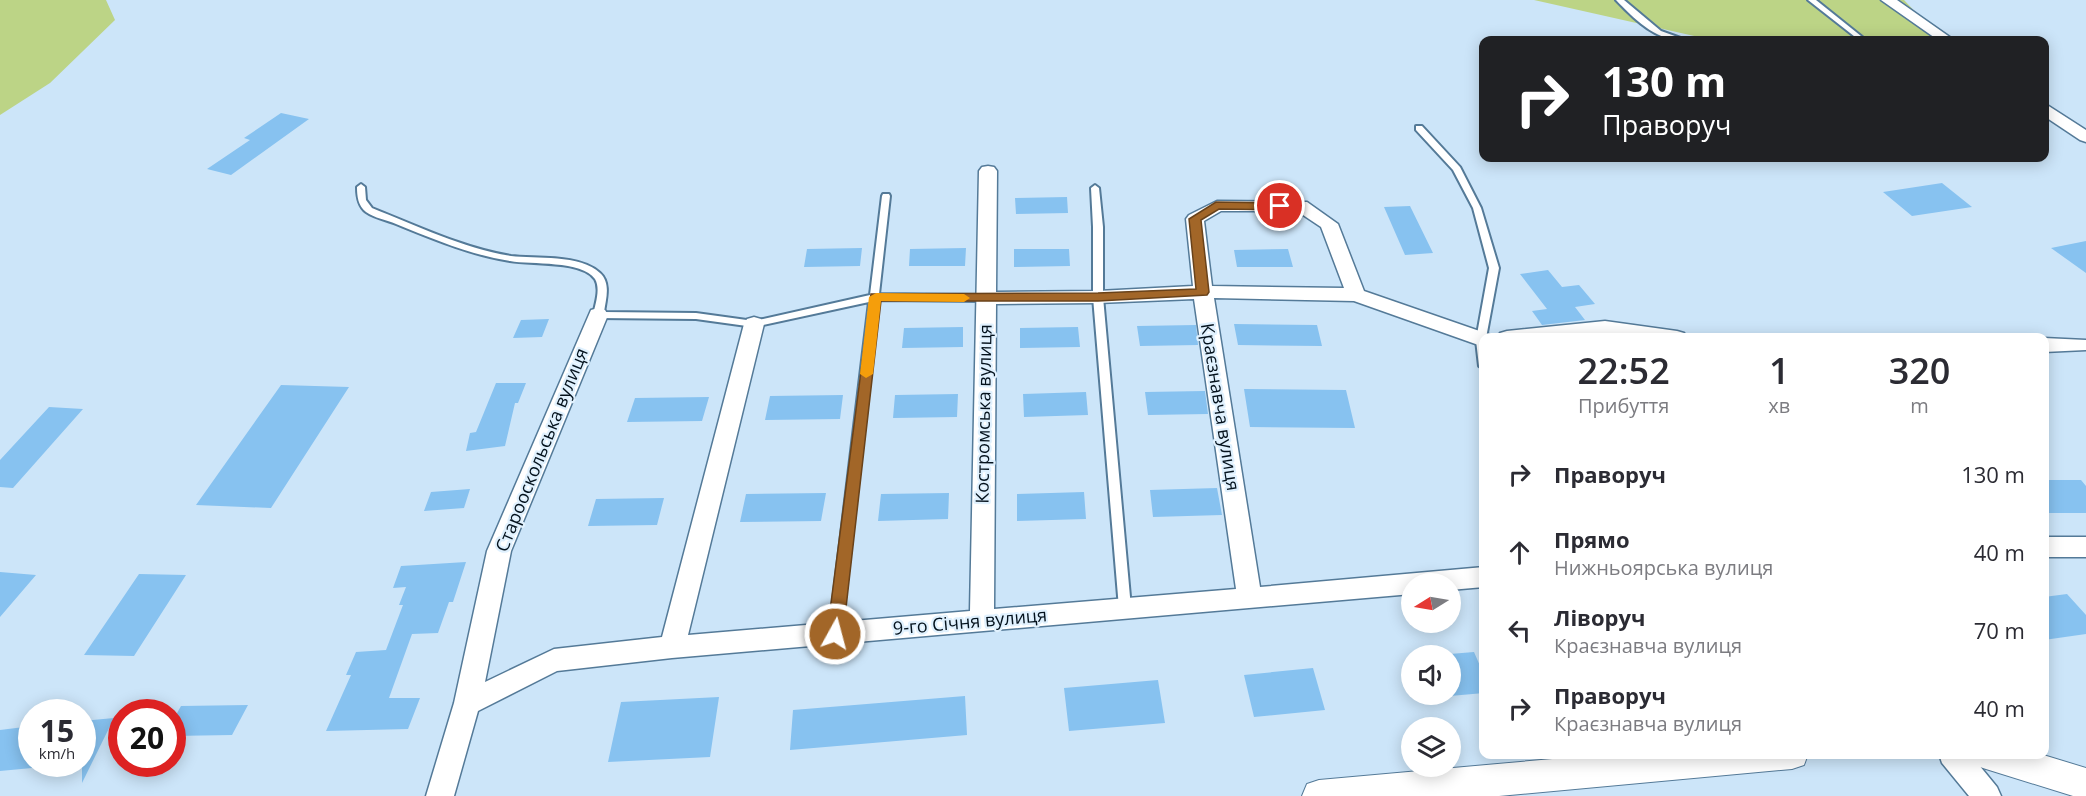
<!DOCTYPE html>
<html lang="uk">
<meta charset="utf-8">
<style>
body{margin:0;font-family:"Open Sans",sans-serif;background:#f2f2f3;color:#2b2b33;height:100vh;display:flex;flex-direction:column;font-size:22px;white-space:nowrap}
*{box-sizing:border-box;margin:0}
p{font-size:20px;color:#7c7c81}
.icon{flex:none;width:33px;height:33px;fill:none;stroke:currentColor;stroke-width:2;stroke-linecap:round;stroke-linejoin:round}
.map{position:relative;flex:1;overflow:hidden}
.details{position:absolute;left:1479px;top:333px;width:570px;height:426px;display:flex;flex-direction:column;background:#fff;border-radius:12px;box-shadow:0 3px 15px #0003}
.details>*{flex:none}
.hud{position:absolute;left:1479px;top:36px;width:570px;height:126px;border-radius:12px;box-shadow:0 3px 15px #0003;background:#202124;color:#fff;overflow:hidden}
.needle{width:39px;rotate:259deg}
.tools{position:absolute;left:1401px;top:573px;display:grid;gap:12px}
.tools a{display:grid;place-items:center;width:60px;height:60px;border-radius:50%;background:#fff;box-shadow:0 3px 15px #0003;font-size:30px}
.speed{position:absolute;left:18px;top:699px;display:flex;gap:12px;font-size:30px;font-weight:700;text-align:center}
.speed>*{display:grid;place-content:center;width:78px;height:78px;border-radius:50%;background:#fff;box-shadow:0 3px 15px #0003;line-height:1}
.speed small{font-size:15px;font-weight:400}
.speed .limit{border:9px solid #d22;background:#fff;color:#111}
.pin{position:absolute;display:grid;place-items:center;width:51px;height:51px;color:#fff;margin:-26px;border:3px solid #fff;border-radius:50%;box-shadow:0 2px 6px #0007}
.me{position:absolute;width:66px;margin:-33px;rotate:7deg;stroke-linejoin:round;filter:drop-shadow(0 0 4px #0008)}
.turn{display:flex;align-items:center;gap:21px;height:126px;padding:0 24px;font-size:27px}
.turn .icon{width:78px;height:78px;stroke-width:2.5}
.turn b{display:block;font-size:42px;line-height:51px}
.eta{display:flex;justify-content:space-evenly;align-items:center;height:102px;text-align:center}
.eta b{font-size:36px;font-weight:600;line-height:42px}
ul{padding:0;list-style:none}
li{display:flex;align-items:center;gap:18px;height:78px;padding:0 24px}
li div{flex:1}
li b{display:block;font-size:22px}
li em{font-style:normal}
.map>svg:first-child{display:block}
.green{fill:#bcd486}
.building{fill:#87c2f0}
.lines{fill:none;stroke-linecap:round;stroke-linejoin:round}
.service-casing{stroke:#547a98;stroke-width:4}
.minor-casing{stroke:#547a98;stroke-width:3}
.tertiary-casing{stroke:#547a98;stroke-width:2}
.service{fill:#fff;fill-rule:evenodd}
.minor{fill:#fff;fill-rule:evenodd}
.tertiary{fill:#fff;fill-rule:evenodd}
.route{fill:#a26628;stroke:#69421a;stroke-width:1.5}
.slow{fill:#f59e0b}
.labels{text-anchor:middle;stroke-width:4.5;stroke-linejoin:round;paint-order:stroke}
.street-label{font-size:18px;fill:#04121d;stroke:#e0f1fe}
</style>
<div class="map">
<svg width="2086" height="796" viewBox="0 0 2086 796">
<rect width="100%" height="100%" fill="#cce5f9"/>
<path class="green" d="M0 0H106L115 20 50 83 0 115Z
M1534 0H1904L1942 40H1712Z"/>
<path class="building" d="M281 113 309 119 231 175 207 169 250 140 244 138Z
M1942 183 1972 207 1912 216 1883 192Z
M1067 197 1068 213 1016 214 1015 198Z
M1410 206 1433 253 1405 255 1384 207Z
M2086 241V273L2051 248Z
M862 248 860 266 804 267 807 249Z
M966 248 965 266H909L910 249Z
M1014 249H1069L1070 266 1014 267Z
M1288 249 1293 267H1237L1234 250Z
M1548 270 1562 287 1579 285 1595 304 1575 307 1585 320 1542 325 1532 311 1547 309 1520 274Z
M549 319 542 337 513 338 521 320Z
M1234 324 1317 325 1322 346 1238 345Z
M1196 325 1198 345 1140 346 1137 326Z
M963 327V347L902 348 904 328Z
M1078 327 1080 347 1020 348V328Z
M496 383H526L518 403H515L505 446 466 451 470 433 476 432Z
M281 385 349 387 271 508 196 505Z
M1244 389 1346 390 1355 428 1250 427Z
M1205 391 1208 414 1148 415 1145 392Z
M1086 392 1088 415 1024 417 1023 394Z
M958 394 957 417 893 418 895 395Z
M843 395 840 419 765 420 770 396Z
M709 397 702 421 627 422 635 398Z
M49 407 83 409 13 488 0 487V460Z
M2044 480H2081L2086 486V513H2044Z
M1217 488 1222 515 1153 517 1150 490Z
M470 489 464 508 424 511 431 492Z
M1084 492 1086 519 1017 521V494Z
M826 493 821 521 740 522 746 494Z
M949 493 948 519 878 521 881 494Z
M664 498 657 525 588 526 596 499Z
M466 562 453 602H449L438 633 412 634 389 698H420L408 729 326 731 351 675H346L356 652 386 650 403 605H399L406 587 393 588 401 566Z
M0 572 36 575 0 617Z
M139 574 186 575 134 656 84 655Z
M2067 594 2086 615V634L2044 640V597Z
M1474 652 1484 675V693L1450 696V654Z
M1313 668 1325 710 1254 717 1244 675Z
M1158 680 1165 723 1069 731 1064 688Z
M965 696 967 735 790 750 793 710Z
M719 697 710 757 608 762 621 702Z
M248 705 232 735 172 736V722L181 706Z
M114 718 82 783V721Z
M32 726V768L0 771V730Z"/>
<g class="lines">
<defs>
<path id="service" d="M1616 0H1624L1661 31 1686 40C1658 43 1634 19 1616 0Z
M1808 0H1816L1866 40H1859Z
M1416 126H1422L1460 167 1481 208 1499 268 1486 338H1484V369L1479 366 1476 340 1489 268 1473 208 1453 170 1416 130Z
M361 184 365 187 366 200 372 208C417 226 463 248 511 256 535 259 581 254 600 273 611 283 606 299 604 312L696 313 754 321 870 295 882 196 883 194H889L890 196 879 294 985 295 990 298 985 301 879 300 841 634 839 638 835 639 831 638 829 634 869 302 754 327 696 319 598 318 593 315C595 305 601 289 595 279 582 260 531 265 510 261 471 255 433 239 396 224 387 220 374 218 366 212 358 206 357 196 357 187Z
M1095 185 1099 188 1103 227V297L1131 608 1129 612 1125 613 1121 612 1119 608 1093 297V227L1091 188Z"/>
<path id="minor" d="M1881 0H1897L1954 40H1938Z
M2044 103 2086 130V142L2080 140 2044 116Z
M988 166 994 167 997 171 996 292 1098 291 1193 286 1186 219 1189 215 1217 201 1307 202 1338 224 1364 291 1491 335 1492 338H1484V347L1354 301 1214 298 1260 587 1484 567V587L1450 590V584H1412V594L672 658 557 671 478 711 454 796H426L454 703 487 551 591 310 598 308 605 310 608 315 511 551 485 682 554 649 662 637 744 324 747 319 754 317 761 319 764 324 688 635 970 611 979 171 982 167ZM1221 211H1297L1321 227 1344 288 1212 286 1204 221ZM1194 299 1236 589 994 609 996 304 1098 303Z
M1605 321 1677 331 1684 333 1687 338H1625L1605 335 1578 338H1497L1500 333 1507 331Z
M2044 338 2086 340V350L2044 352Z
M2044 537H2086V557H2044Z
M1939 754H1970L1997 787 2001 796H1969L1942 763Z"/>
<path id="tertiary" d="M1609 754H1808L1804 765 1792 769 1499 796H1302L1307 784 1319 780Z
M1970 754H2040L2086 768V796H2073L1986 769 1974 765Z"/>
</defs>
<use href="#service" class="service-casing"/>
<use href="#minor" class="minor-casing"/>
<use href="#tertiary" class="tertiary-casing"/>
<use href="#service" class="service"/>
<use href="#minor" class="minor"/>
<use href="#tertiary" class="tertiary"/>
</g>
<path class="route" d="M1216 202 1280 203 1285 206 1280 210 1219 209 1201 220 1209 292 1207 295 1098 301H881L843 634 841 639 835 641 829 639 827 634 871 294 1098 293 1196 289 1189 219Z"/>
<path class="slow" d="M876 293 964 294 970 298 964 302 881 301 873 374 866 378 860 374 869 297Z"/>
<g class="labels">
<g class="street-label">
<text transform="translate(1220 407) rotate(81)" y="6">Краєзнавча вулиця</text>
<text transform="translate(984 414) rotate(-89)" y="6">Костромська вулиця</text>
<text transform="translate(542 450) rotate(-68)" y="6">Старооскольська вулиця</text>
<text transform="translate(970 622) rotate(-5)" y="6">9-го Січня вулиця</text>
</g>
</g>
</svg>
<div class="tools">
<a><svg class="needle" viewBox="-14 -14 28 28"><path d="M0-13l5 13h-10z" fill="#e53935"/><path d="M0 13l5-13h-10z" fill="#7c7c81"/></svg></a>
<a><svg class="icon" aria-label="sound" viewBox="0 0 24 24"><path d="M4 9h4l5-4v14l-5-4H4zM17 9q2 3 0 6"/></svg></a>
<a><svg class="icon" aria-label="layers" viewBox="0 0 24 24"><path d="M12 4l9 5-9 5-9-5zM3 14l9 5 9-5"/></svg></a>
</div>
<div class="speed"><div>15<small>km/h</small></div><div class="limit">20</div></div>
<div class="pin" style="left:1280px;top:206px;background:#d93025"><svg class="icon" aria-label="arrive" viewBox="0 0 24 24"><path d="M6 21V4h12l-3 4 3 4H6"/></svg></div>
<svg class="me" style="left:835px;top:634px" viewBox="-20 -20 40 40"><circle r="17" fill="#a26628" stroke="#fff" stroke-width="3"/><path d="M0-11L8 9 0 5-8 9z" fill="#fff"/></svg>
<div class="hud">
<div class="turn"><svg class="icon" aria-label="right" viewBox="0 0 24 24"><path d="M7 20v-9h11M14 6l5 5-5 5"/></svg><div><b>130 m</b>Праворуч</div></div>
</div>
<section class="details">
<div class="eta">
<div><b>22:52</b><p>Прибуття</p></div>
<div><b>1</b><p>хв</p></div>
<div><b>320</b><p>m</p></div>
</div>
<ul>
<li><svg class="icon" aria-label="right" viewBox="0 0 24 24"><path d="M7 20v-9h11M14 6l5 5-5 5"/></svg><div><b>Праворуч</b></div><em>130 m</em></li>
<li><svg class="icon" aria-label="ahead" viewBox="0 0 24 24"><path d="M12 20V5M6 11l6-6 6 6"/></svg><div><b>Прямо</b><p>Нижньоярська вулиця</p></div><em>40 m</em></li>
<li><svg class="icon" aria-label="left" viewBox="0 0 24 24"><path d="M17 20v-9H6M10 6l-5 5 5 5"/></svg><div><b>Ліворуч</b><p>Краєзнавча вулиця</p></div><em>70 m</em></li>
<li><svg class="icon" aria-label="right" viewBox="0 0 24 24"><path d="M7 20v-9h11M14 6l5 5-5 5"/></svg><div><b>Праворуч</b><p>Краєзнавча вулиця</p></div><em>40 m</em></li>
</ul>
</section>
</div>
